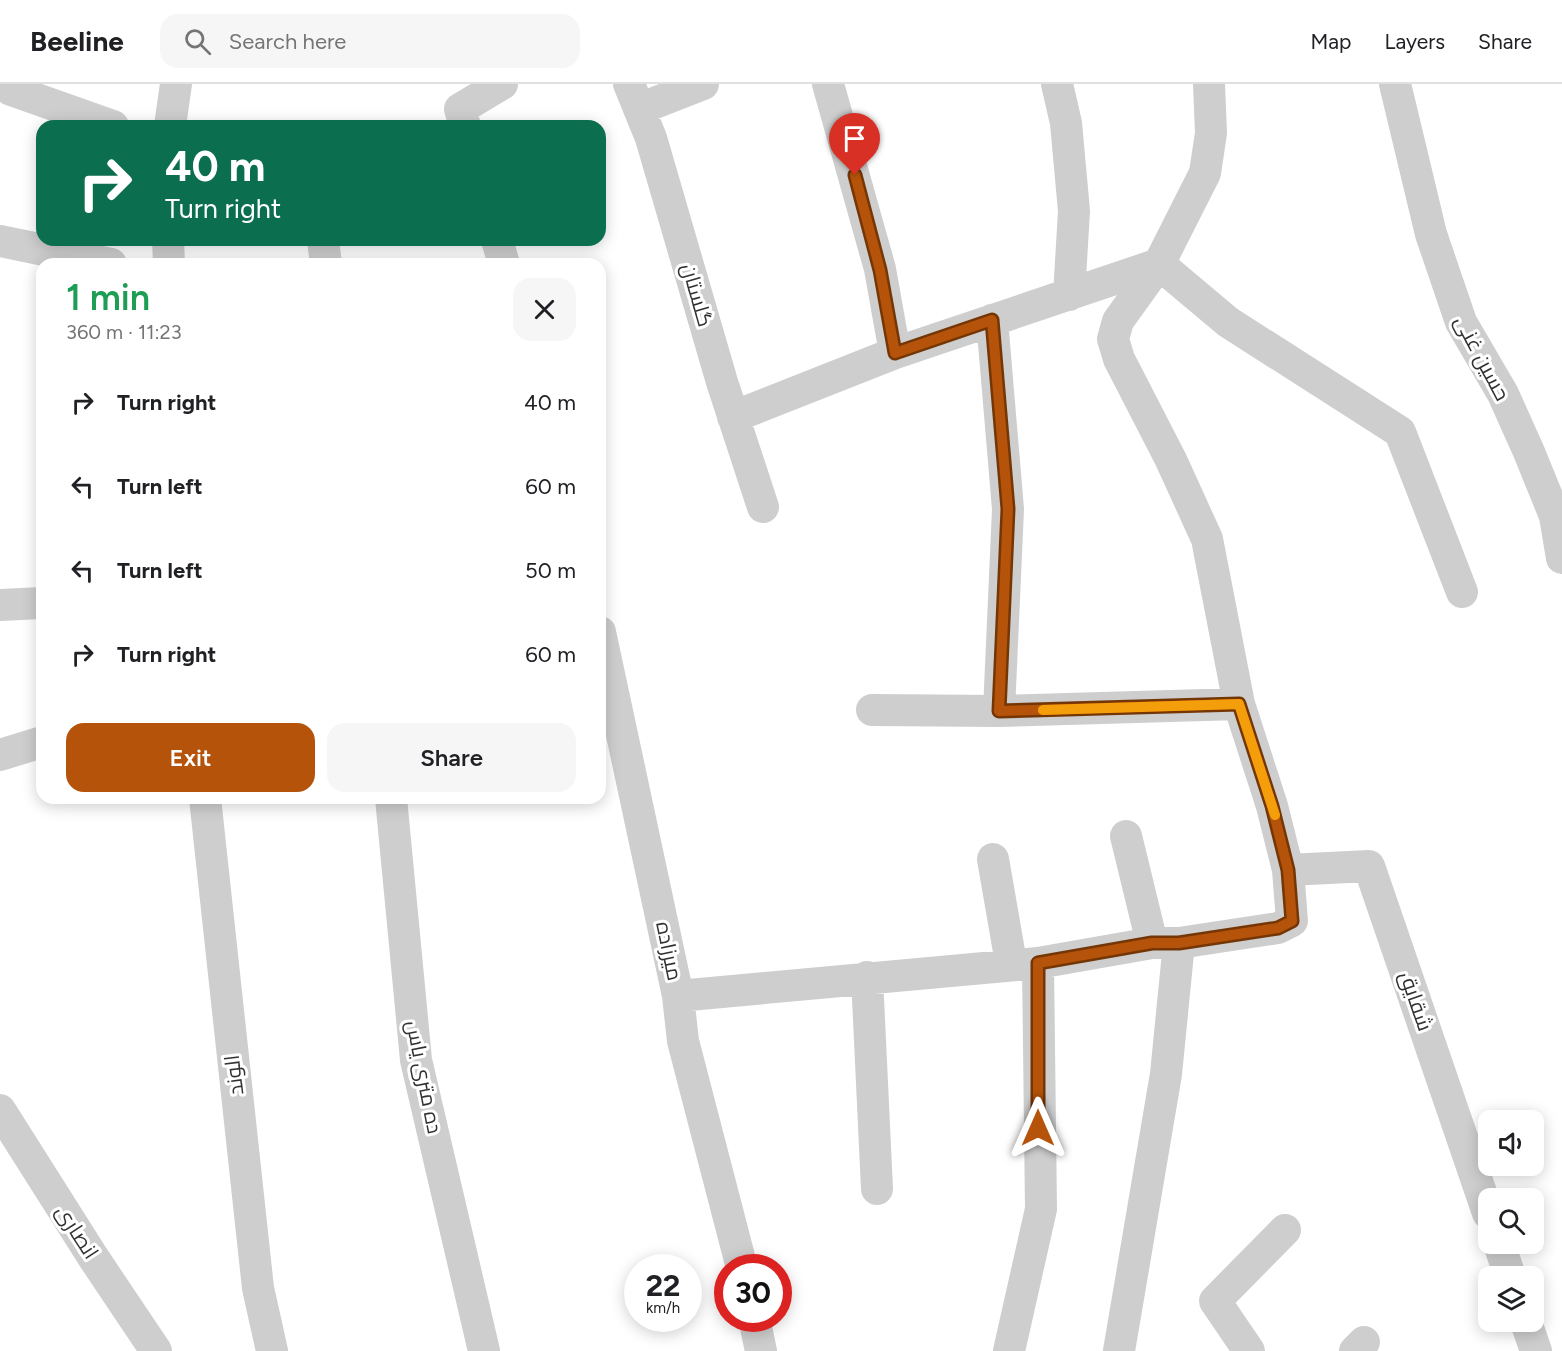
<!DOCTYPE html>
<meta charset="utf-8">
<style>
body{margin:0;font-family:Figtree,Cairo,sans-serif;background:#f6f6f6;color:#202124;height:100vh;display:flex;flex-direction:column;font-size:22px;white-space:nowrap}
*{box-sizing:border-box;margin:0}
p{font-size:20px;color:#757577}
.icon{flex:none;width:33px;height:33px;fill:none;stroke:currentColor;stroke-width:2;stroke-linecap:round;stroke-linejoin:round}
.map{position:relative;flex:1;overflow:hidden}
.details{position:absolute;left:36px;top:174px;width:570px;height:546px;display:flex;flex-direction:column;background:#fff;border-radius:18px;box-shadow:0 3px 15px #0003}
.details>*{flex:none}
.top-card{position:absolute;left:36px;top:36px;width:570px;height:126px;border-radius:18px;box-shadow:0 3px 15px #0003;background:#0b6e4f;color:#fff;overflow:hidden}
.controls{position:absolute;left:1478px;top:1026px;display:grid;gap:12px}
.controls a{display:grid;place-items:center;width:66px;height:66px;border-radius:12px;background:#fff;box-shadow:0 3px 15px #0003;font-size:30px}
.speed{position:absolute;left:624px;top:1170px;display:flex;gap:12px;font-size:30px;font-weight:700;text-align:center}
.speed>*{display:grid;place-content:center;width:78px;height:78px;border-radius:50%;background:#fff;box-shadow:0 3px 15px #0003;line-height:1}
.speed small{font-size:15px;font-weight:400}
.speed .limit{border:9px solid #d22;background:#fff;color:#111}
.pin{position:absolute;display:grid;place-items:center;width:51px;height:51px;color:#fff;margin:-62px -26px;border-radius:50% 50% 50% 0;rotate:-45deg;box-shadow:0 0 6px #0007}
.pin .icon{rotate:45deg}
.me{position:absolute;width:66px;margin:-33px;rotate:0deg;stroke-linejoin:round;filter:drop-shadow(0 0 4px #0008)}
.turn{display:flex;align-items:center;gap:21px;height:126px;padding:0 30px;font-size:27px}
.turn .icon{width:78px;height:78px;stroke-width:2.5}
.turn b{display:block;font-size:42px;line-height:51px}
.round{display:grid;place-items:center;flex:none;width:63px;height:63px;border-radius:18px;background:#f6f6f6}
.head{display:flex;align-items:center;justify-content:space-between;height:102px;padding:0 30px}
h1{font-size:36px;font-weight:600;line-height:45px;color:#1e9e55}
.action{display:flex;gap:12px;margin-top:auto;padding:12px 30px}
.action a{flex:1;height:69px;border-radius:18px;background:#b45309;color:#fff;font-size:24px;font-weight:600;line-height:69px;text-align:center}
.action a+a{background:#f6f6f6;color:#202124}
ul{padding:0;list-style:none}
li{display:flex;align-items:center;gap:18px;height:84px;padding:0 30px}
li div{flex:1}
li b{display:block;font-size:22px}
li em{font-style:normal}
header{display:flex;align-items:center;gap:36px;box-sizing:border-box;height:84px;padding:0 30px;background:#fff;border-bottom:2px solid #e0e0e0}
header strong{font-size:28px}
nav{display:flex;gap:33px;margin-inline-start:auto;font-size:21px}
.search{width:420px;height:54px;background:#f6f6f6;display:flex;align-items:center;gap:15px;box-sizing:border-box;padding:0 21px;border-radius:18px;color:#757577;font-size:22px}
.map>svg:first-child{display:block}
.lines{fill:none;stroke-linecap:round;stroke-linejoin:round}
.minor{stroke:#cecece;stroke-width:32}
.route-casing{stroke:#753606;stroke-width:15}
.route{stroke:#b45309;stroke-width:10}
.slow{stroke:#f59e0b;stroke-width:10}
.labels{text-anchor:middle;stroke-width:6;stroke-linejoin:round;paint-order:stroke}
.street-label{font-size:21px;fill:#313131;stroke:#fff}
</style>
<header>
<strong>Beeline</strong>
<div class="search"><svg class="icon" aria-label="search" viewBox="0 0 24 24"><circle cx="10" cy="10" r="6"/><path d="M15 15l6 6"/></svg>Search here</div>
<nav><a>Map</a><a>Layers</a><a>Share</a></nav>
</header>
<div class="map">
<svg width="1562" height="1267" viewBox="0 0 1562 1267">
<rect width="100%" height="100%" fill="#fff"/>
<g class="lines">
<path class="minor" d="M629 0 651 54 722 298 763 423
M828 0 880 185 895 269
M1057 0 1066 39 1074 127 1069 211
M1395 0 1431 150 1461 238 1503 310 1529 368 1555 432 1562 474
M11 6 113 42
M639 25 703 0
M170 42 176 0
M465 42 460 25 502 0
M168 156 169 180
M323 156 326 180
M497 156 504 180
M0 157 111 180
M1159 180 1228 238 1400 348 1462 508
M992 236 1008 425 999 627
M733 333 895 269 1159 180
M0 521 42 519
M600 548 678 912 683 957 742 1184
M872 626 999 627 1239 620
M0 671 42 658
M205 714 258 1204 272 1267
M391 714 416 976 484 1267
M1126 752 1152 859
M993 775 1011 879
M1288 786 1369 782 1488 1129
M867 893 877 1105
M678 912 1038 879 1152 859H1179L1278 844 1292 837 1288 786 1272 722 1239 620 1207 455 1171 376 1119 275 1113 255 1118 237 1159 180 1205 89 1211 49 1209 0
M0 1026 93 1173 156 1267
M1499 1160 1510 1192
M754 1234 761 1267
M1526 1238 1536 1267
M1009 1267 1041 1125 1038 879
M1119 1267 1166 990 1179 859
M1249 1267 1215 1217 1285 1146
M1355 1267 1364 1258"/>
</g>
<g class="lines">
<defs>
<path id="route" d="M855 91 880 186 895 269 992 236 1008 425 999 627 1239 620 1272 722 1288 786 1292 837 1278 844 1179 859H1152L1038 879V1044"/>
</defs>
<use href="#route" class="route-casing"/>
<use href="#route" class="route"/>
<path class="slow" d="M1043 626 1239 620 1275 731"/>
</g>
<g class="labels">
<g class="street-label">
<text transform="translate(697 211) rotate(74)" y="7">گلستان</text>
<text transform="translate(1482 274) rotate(62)" y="7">حسین غنی</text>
<text transform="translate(669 867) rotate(78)" y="7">میرزاده</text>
<text transform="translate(1416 917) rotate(71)" y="7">شقایق</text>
<text transform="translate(234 991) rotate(-97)" y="7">الوند</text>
<text transform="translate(424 993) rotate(79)" y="7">ده متری یاس</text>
<text transform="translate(77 1148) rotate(57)" y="7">انصاری</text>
</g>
</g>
</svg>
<div class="controls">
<a><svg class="icon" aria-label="sound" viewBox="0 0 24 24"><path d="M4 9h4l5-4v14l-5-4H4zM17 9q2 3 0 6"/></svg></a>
<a><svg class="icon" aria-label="search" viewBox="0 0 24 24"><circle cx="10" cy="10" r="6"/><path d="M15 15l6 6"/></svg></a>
<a><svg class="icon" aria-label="layers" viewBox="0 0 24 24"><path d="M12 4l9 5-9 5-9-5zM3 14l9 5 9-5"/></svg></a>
</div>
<div class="speed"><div>22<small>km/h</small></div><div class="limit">30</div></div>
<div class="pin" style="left:855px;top:91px;background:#d93025"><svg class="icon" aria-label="arrive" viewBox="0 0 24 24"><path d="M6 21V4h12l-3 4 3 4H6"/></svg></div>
<svg class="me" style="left:1038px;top:1044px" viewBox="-20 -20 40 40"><path d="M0-17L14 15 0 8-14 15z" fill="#b45309" stroke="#fff" stroke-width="4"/></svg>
<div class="top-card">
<div class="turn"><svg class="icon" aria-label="right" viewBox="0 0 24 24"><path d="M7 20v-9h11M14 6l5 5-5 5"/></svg><div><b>40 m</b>Turn right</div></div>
</div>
<section class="details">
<div class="head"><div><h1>1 min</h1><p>360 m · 11:23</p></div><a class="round"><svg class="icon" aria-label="close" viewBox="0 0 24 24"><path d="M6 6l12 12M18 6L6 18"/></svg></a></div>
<ul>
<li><svg class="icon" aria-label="right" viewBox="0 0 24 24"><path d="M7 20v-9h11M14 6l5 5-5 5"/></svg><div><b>Turn right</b></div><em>40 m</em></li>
<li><svg class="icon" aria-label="left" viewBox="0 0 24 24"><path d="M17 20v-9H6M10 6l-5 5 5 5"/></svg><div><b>Turn left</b></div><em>60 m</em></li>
<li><svg class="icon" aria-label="left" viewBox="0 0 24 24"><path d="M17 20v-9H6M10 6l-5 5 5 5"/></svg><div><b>Turn left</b></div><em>50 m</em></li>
<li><svg class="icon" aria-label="right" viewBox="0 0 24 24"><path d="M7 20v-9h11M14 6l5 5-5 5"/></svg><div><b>Turn right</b></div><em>60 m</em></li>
</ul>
<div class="action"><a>Exit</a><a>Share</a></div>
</section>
</div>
